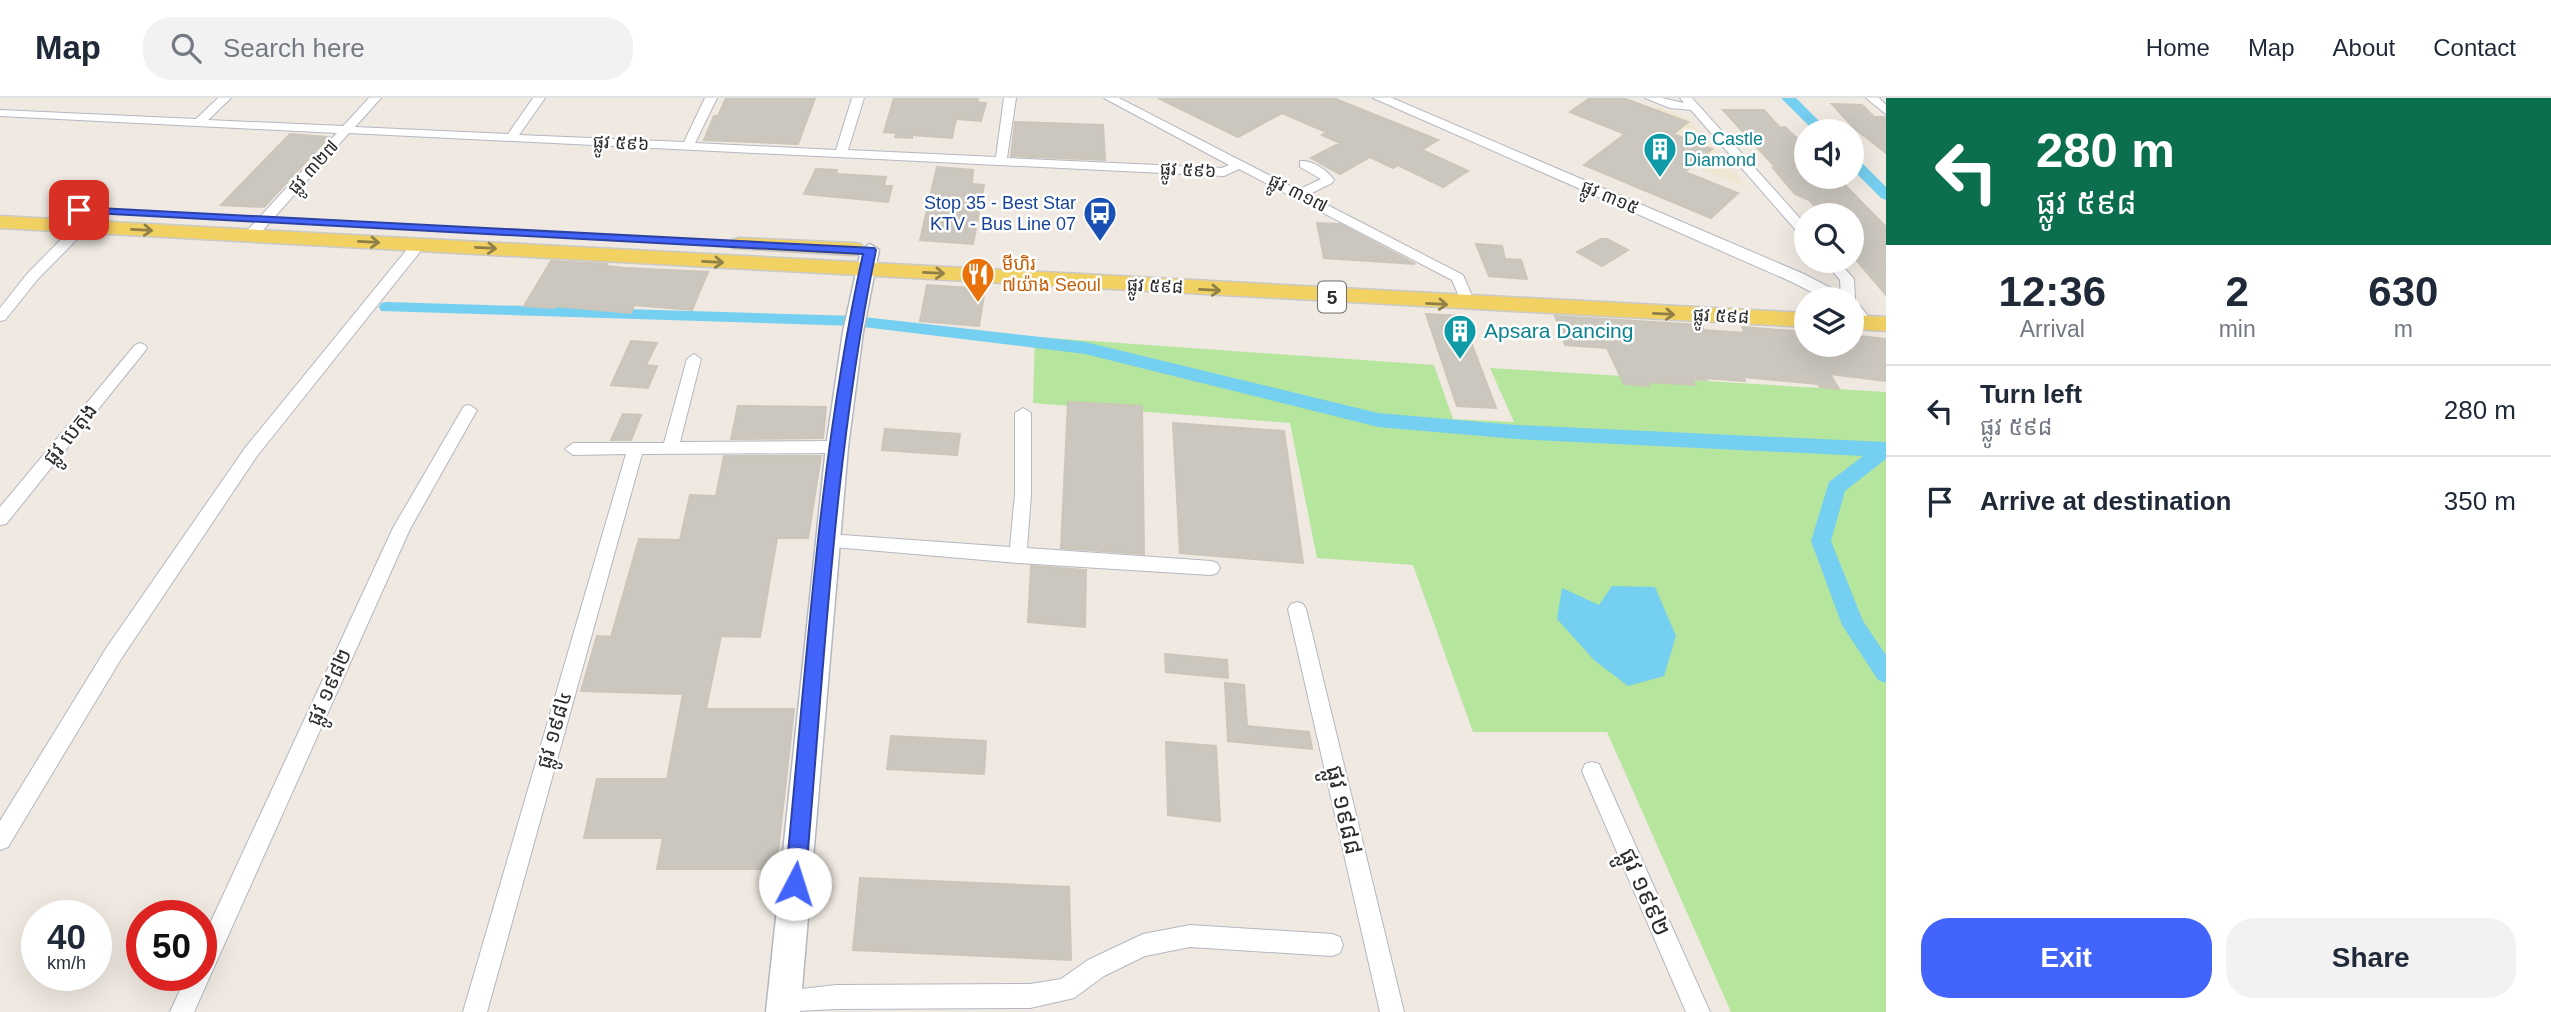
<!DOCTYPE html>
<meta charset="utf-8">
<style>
body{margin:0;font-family:Helvetica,"Noto Sans Khmer",sans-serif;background:#f2f2f3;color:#1f2937;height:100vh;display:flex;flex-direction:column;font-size:26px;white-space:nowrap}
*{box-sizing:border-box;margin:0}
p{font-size:23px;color:#747a83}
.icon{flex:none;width:38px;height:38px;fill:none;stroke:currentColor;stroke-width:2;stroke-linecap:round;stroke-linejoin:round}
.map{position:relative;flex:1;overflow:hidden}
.side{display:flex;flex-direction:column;background:#fff;width:665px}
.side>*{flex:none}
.hud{background:#0b6e4f;color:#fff;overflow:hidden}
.controls{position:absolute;left:1794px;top:21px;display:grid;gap:14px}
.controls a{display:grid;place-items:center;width:70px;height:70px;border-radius:50%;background:#fff;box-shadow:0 7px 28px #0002;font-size:35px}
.speed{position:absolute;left:21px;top:802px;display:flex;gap:14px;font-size:35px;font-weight:700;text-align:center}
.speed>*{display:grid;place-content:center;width:91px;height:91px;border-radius:50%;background:#fff;box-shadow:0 7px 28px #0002;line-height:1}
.speed small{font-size:18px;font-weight:400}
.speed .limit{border:10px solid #d22;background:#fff;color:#111}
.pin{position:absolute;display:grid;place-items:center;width:60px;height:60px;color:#fff;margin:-30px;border-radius:14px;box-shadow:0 4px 10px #0006}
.me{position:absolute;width:77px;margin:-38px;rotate:5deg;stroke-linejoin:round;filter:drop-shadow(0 0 5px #0008)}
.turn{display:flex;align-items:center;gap:24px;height:147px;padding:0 35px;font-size:32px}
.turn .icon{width:91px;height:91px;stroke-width:2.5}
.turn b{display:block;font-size:49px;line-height:60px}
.eta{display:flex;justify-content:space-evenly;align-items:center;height:119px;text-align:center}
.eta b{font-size:42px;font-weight:700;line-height:49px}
.cta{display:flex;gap:14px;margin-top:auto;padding:14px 35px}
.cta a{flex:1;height:80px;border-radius:28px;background:#4264fb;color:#fff;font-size:28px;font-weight:700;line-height:80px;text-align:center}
.cta a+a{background:#f2f2f3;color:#1f2937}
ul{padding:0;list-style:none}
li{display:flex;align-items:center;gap:21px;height:91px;padding:0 35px;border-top:2px solid #e0e1e3}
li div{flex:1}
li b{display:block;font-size:26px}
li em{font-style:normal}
header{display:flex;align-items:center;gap:42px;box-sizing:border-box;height:98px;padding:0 35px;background:#fff;border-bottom:2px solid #e0e1e3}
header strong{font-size:33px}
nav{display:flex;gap:38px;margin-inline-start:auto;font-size:24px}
.search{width:490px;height:63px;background:#f2f2f3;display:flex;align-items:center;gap:18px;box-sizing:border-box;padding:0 24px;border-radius:28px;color:#747a83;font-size:26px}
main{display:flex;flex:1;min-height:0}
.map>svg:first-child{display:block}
.education{fill:#f0e6d1}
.green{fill:#b6e59e}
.water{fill:#75cff0}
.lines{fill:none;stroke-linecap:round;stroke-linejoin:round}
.canal{fill:#75cff0;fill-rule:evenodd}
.building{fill:#cbc7bf;stroke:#cbc5ba;stroke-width:2}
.minor-casing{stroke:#b4b7c1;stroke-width:2}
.tertiary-casing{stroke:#b4b7c1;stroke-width:2}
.secondary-casing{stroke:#b4b7c1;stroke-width:3}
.primary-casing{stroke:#c9c9c9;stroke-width:3}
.minor{fill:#fff;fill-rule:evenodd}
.tertiary{fill:#fff;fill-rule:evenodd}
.secondary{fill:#fff;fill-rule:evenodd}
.primary{fill:#f2d163;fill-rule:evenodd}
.oneway{stroke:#908048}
.route{fill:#4264fb;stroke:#2b41a3;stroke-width:2}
.labels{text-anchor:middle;stroke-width:5;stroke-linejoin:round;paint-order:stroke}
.far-culture-label{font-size:18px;fill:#0d838f;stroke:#fff;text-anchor:start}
.far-street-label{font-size:18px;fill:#2e2e2e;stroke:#fff}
.far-transit-label{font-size:18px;fill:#164399;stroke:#fff;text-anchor:end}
.far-food-label{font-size:18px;fill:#c56008;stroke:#fff;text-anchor:start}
.shield{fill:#fff;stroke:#6d6d6d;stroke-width:2}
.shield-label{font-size:19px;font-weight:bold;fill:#2e2e2e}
.culture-label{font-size:21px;fill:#0d838f;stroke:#fff;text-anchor:start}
.street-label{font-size:21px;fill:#2e2e2e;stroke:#fff}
.near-street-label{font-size:24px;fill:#2e2e2e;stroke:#fff}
</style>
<header>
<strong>Map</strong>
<div class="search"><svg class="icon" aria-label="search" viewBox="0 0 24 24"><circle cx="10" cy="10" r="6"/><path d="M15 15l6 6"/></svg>Search here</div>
<nav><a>Home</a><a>Map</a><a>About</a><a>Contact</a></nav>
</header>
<main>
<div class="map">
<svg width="1886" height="914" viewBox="0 0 1886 914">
<rect width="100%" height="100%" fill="#efe9e1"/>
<path class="education" d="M1658 9 1687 20 1748 90 1619 38Z"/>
<path class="green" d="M1035 239 1434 267 1453 321 1514 324 1490 270 1886 294V914H1731L1607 634H1473L1413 467 1317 460 1290 325 1033 305Z"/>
<path class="water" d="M1612 488 1655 489 1676 538 1664 578 1628 588 1594 562 1557 521 1562 490 1599 507Z"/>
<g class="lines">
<path class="canal" d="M1781 0H1796L1829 33H1814Z
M1852 59 1857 60 1886 89V102L1881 100 1852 71Z
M387 204 855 218 1085 244 1378 315 1516 327 1886 344V361L1845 393 1831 443 1863 523 1886 557V585L1878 582 1842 527 1811 443 1829 384 1863 358 1516 341 1378 329 1085 256 855 228 381 213 379 209 381 205Z"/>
</g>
<path class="building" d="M726 0H815L798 46 704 42 714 18H718Z
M894 0H978L977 4 986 5 981 23 956 21 952 40 912 37V40L895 39 896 35 884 34Z
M1158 0H1333L1438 42 1422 52 1468 73 1443 89 1398 67 1393 70 1370 59 1340 76 1311 60 1340 45 1322 37 1326 34 1282 15 1238 39Z
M1590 0H1623L1688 24 1673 36 1712 51 1685 74 1738 95 1711 120 1584 67 1625 36 1570 14Z
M1832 6 1862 7 1874 19H1886V55L1854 30Z
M1723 12H1764L1780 30 1785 29 1806 49V79H1837L1886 129V197L1852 157V117H1823L1809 102 1795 96 1773 70 1777 71Z
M1015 24 1103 27 1105 62 1011 58Z
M290 36 329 39 264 109 221 107Z
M937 69 973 72 972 86 984 87 973 146 920 142Z
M816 71 837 72 836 76 886 79 884 88H892L888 104 804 96Z
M1317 125 1340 126 1415 166 1324 160Z
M1601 141H1607L1628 152 1602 168 1577 154Z
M1476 146 1502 148 1505 161 1521 162 1527 181 1489 178Z
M551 163 607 166 606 168 626 170 708 174 692 212 634 207 631 215 555 208 554 210 524 208Z
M927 187 985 191 979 228 920 223Z
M1426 216 1461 218 1496 310 1457 308Z
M1555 218 1701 227 1704 232 1745 235 1742 229 1806 234V247H1852V237L1886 241V283L1830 276 1839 291 1820 289 1818 286 1743 279 1745 283 1704 280 1706 282 1692 281 1695 287 1647 284 1649 288 1624 286 1607 250 1565 247Z
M631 243 657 245 646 267 657 268 648 290 611 287Z
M1068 304 1142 308 1144 456 1061 450Z
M738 308 826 309 823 340 731 341Z
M623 316 641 317 631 342H611Z
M1173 325 1284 333 1303 465 1180 455Z
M885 331 960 336 957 357 882 352Z
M724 358H821L808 440H777L760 539 721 538 706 611H794L776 771H657L663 740H584L597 681H667L683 596 581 593 597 538 611 539 639 441 680 442 690 397 716 398Z
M1031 468 1086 472 1085 529 1028 524Z
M1165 556 1227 562 1228 580 1166 574Z
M1225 585 1244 587 1247 628 1309 634 1312 651 1228 643Z
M891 638 986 643 984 676 887 671Z
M1166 644 1216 648 1220 723 1168 717Z
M860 780 1069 789 1071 862 853 852Z"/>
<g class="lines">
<defs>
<path id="minor" d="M218 0H231L208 22 343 28 369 0H381L355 29 508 36 533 0H545L519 37 684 44 705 0H717L695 45 836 52 852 0H864L848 52 996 59 1004 0H1016L1007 60 1222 70 1229 67 1104 0H1119L1298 92 1321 81 1300 69V63C1313 62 1327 72 1334 82L1332 85 1308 97 1463 177 1476 207 1474 210H1464L1452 182 1239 71 1224 78 349 35 256 140H246V134L337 35 0 18V12L196 21Z
M1645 0H1662L1684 5 1680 0H1692L1806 127V139L1801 138 1691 12 1670 10Z
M1866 0H1879L1886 7V16Z
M82 124 87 125V131L37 182 5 222 0 223V210L27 176 77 125Z
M418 143 425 147 423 150 257 358 121 561 8 749 0 752V723L107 549 245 350 413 144Z
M1824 163H1838L1854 181 1855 201 1853 204 1852 201H1841L1840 182Z
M140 245 145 247 147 250 145 253 6 426 0 427V409L135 247Z
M694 256 701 261 680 344 837 343 845 349 837 355 642 356 487 914H463L626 356 573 357 565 351 573 345H664L687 261Z
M469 307 477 312 410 431 194 914H170L187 877H201V845L393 430 464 308Z
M1023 310 1031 315V396L1027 450 1211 463 1217 465 1220 470 1217 475 1211 477 1018 465 822 448 819 443 822 438 828 436 1010 449 1015 396V315Z
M1297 504 1303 506 1306 511 1404 914H1380L1288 511 1291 506Z
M1592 664 1599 666 1710 914H1686L1582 673 1585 666Z
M1190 827 1332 836 1340 839 1343 847 1340 855 1332 858 1190 849 1145 858 1104 878 1074 900 1030 910 836 911 777 914 772 905 776 897 784 893 836 887 1030 886 1061 881 1088 862 1143 836Z"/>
<path id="tertiary" d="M1373 0H1392L1804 176 1844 197 1847 201H1825L1792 184Z
M1852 204C1862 207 1867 217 1872 225L1870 229H1856L1852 222Z"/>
<path id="secondary" d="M870 146 879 152 863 234 848 349 800 914H766L826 349 843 234 861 152Z"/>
<path id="primary" d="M0 118 1806 215V229L0 130Z
M739 140 853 145 861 146 864 151 861 156 853 157 732 150 728 146 732 142Z
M1852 217 1886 219V233L1852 231Z"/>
</defs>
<use href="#minor" class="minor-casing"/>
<use href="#tertiary" class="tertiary-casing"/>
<use href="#secondary" class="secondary-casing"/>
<use href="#primary" class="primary-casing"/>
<use href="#minor" class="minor"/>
<use href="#tertiary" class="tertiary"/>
<use href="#secondary" class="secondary"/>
<use href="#primary" class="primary"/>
</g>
<defs><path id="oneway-shaft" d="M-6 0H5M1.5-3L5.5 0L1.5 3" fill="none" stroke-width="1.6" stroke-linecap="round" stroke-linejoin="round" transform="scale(1.75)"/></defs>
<g class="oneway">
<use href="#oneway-shaft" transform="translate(142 132) rotate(3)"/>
<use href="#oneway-shaft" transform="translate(369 144) rotate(3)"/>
<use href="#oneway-shaft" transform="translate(486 150) rotate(3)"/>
<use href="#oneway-shaft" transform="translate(713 164) rotate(3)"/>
<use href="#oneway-shaft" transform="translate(934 175) rotate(3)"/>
<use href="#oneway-shaft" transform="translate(1210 192) rotate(3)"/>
<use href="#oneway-shaft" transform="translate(1437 206) rotate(3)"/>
<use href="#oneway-shaft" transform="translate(1664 216) rotate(3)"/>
</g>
<path class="route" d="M79 109 874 150 876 152C833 361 824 575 805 786L802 793 795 796 788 793 785 786C806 576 818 362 863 156L75 114V110Z"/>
<defs>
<symbol id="building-pin" viewBox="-11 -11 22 30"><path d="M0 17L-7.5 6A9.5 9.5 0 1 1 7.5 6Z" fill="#0f9aa8" stroke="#fff"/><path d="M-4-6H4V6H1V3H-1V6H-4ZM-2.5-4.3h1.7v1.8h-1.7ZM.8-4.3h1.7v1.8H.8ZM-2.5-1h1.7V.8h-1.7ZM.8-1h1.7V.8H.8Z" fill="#fff"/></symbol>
<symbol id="bus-pin" viewBox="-11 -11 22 30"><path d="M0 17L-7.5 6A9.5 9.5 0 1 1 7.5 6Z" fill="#1a4fb4" stroke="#fff"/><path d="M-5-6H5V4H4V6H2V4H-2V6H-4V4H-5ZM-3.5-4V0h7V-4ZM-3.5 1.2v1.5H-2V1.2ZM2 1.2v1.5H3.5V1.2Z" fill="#fff"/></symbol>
<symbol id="restaurant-pin" viewBox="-11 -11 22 30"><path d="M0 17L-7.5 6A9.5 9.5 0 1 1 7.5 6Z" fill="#e8710a" stroke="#fff"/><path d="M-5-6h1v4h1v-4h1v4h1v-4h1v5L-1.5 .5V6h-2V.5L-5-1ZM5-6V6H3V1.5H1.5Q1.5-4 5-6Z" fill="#fff"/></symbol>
</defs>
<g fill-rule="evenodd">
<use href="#building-pin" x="1641" y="32" width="38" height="52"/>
<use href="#bus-pin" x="1081" y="96" width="38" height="52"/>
<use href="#restaurant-pin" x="959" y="157" width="38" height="52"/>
<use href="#building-pin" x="1441" y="214" width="38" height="52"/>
</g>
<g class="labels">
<g class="far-culture-label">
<text x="1684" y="47">De Castle<tspan x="1684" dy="21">Diamond</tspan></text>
</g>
<g class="far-street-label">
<text transform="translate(621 45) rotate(3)" y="6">ផ្លូវ ៥៩៦</text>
<text transform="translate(313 69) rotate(-48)" y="6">ផ្លូវ ៣២៧</text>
<text transform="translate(1188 72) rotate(3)" y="6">ផ្លូវ ៥៩៦</text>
<text transform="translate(1298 95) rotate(27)" y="6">ផ្លូវ ៣១៧</text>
<text transform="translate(1610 99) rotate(23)" y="6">ផ្លូវ ៣១៥</text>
<text transform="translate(1155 188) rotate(3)" y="6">ផ្លូវ ៥៩៨</text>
<text transform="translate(1721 218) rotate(3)" y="6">ផ្លូវ ៥៩៨</text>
</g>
<g class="far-transit-label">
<text x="1076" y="111">Stop 35 - Best Star<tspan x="1076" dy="21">KTV - Bus Line 07</tspan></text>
</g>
<g class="far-food-label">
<text x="1002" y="172">មីហិរ<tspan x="1002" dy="21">៧យ៉ាង Seoul</tspan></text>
</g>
<rect class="shield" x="1318" y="183.5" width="28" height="31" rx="5"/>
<g class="shield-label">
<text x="1332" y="206">5</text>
</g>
<g class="culture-label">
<text x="1484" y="240">Apsara Dancing</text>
</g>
<g class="street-label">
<text transform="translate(70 336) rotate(-51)" y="7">ផ្លូវ បេតុង</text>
<text transform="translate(329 589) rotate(-66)" y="7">ផ្លូវ ១៩៨២</text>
<text transform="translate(554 632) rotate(-74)" y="7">ផ្លូវ ១៩៨៤</text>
</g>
<g class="near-street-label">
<text transform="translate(1344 712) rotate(77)" y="8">ផ្លូវ ១៩៨៨</text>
<text transform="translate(1645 794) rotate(66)" y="8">ផ្លូវ ១៩៩២</text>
</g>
</g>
</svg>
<div class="controls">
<a><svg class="icon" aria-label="sound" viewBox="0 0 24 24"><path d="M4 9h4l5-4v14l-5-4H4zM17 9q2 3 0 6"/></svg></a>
<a><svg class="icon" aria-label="search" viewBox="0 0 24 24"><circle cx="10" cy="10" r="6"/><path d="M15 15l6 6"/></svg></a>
<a><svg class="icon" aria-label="layers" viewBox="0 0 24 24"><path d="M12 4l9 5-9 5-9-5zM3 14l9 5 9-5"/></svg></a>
</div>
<div class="speed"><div>40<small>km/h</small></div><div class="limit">50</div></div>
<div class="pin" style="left:79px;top:112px;background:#d93025"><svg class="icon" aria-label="arrive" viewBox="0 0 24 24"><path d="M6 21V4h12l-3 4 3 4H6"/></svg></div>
<svg class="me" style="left:795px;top:786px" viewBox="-20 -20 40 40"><circle r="19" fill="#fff"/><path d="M0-13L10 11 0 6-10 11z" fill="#4264fb"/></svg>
</div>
<section class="side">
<div class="hud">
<div class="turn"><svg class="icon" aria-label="left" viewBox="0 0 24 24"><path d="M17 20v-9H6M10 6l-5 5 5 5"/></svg><div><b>280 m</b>ផ្លូវ ៥៩៨</div></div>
</div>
<div class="eta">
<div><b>12:36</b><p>Arrival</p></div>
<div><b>2</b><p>min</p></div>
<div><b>630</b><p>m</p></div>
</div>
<ul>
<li><svg class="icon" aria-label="left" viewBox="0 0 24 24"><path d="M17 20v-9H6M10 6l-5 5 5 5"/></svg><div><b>Turn left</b><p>ផ្លូវ ៥៩៨</p></div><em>280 m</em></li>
<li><svg class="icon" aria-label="arrive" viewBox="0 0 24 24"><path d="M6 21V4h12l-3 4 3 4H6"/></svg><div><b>Arrive at destination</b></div><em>350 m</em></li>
</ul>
<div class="cta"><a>Exit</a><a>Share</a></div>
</section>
</main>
